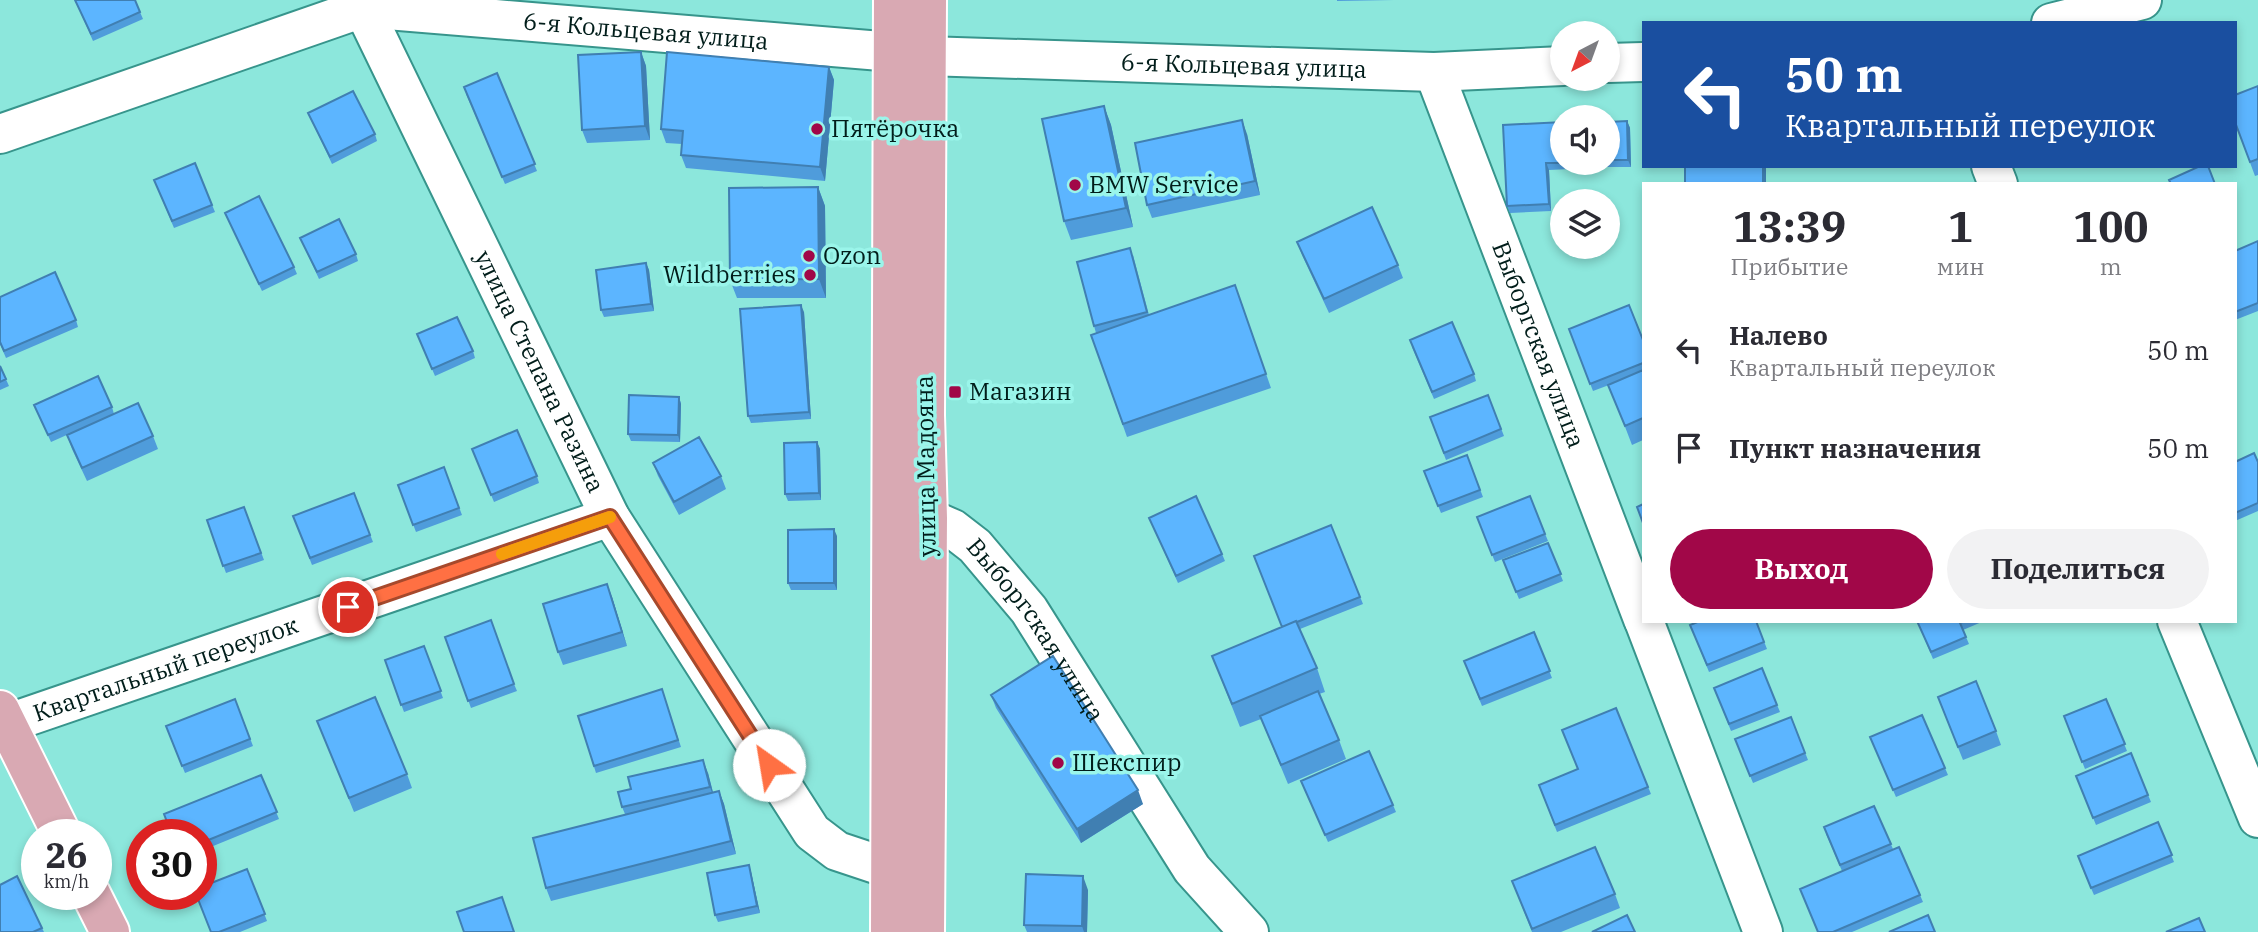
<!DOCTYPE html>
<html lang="ru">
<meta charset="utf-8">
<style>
body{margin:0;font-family:"IBM Plex Serif",serif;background:#f2f2f3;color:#2b2b33;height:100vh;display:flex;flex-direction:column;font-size:26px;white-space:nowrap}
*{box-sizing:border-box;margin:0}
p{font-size:23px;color:#7c7c81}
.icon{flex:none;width:38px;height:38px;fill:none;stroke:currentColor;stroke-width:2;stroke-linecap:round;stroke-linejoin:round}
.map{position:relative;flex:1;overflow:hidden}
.panel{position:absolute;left:1642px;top:182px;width:595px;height:441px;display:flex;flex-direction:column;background:#fff;border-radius:0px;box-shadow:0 4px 10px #0003}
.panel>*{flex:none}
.banner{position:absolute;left:1642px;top:21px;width:595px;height:147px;border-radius:0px;box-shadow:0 4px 10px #0003;background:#1a4fa0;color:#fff;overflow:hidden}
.needle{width:46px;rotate:221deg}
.buttons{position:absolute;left:1550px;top:21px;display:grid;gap:14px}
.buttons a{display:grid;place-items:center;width:70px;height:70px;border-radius:50%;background:#fff;box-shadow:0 4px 10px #0003;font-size:35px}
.speed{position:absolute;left:21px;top:819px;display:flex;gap:14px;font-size:35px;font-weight:700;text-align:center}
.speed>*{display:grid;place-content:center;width:91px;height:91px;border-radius:50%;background:#fff;box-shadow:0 4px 10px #0003;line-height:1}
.speed small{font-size:18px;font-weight:400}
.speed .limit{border:10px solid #d22;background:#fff;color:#111}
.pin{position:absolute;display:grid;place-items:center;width:60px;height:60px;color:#fff;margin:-30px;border:4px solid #fff;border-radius:50%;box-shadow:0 2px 7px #0007}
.me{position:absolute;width:77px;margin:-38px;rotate:328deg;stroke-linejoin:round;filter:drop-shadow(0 0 5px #0008)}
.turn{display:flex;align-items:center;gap:24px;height:147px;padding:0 28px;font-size:32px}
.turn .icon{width:91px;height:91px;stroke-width:2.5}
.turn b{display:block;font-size:49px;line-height:60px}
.eta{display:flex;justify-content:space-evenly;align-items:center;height:119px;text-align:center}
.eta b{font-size:42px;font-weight:800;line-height:49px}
.primary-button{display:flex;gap:14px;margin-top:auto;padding:14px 28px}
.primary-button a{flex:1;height:80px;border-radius:42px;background:#a10748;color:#fff;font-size:28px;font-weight:800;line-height:80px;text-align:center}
.primary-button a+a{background:#f2f2f3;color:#2b2b33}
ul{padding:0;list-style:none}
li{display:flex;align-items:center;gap:21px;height:98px;padding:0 28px}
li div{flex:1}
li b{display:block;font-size:26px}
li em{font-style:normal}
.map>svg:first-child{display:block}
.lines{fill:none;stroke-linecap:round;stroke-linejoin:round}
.minor-casing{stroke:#37958c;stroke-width:42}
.major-casing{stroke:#fff;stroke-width:42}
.minor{stroke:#fff;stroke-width:38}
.major{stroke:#d9a9b3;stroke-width:38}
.wall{fill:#4f9cdb}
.shaded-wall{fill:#407fb2}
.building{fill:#5cb5ff;stroke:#407fb2;stroke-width:2}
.route-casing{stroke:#a6492c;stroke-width:18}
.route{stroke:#ff7043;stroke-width:12}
.slow{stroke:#f59e0b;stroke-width:12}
.poi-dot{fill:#a10748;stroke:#9af5ea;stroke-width:2.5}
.labels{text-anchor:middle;stroke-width:7;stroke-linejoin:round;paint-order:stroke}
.street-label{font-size:24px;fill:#011d1a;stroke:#9af5ea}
.poi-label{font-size:24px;fill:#011d1a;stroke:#9af5ea;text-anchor:start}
</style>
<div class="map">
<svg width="2258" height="932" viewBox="0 0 2258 932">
<rect width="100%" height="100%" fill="#8ce7dc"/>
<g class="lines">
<defs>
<g id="minor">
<path id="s1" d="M359 0 610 517 812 832 837 851 891 869"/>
<path d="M2051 23 2142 0"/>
<path id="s2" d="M926 56 1434 72 1563 66"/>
<path d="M1608 63 1643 62"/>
<path id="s3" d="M1434 72 1643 619"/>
<path id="s4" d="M0 134 363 8 893 52"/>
<path d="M1991 166 1998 184"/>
<path id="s5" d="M928 518 953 529 975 546 1029 610 1192 869 1249 932"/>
<path d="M1644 621 1763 932"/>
<path d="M2177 621 2258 818"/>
<path id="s6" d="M0 726 610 517"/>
</g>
<path id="major" d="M0 710 62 835
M91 894 110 932
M890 932 893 0
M925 932 928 518 925 415 927 0"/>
</defs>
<use href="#minor" class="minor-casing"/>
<use href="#major" class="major-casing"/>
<use href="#minor" class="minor"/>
<use href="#major" class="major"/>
</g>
<path class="wall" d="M75 0 140 12 143 19 93 41Z
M1337 0H1394L1337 1Z
M641 52 646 66 650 140 587 143 582 130Z
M829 67 834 80 825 181 686 168 681 155 682 144 666 143 661 129Z
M497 73 537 171 505 184 466 94Z
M2258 86V175L2255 176 2235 122Z
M1104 106 1111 125 1133 227 1071 240 1064 221Z
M308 113 375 134 377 141 332 164Z
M1627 121 1630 128 1631 167H1600L1598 163H1608V122Z
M1563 122V163H1592V168L1549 170 1551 211 1510 213 1507 206Z
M1247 134 1260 195 1152 218 1147 205Z
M195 163 215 212 174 228 154 180Z
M818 187 825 206 826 298H737L730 280Z
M225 213 294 267 297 274 262 291Z
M300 238 356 254 358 261 319 279Z
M2258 241V311L2235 320V251Z
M1297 242 1398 265 1403 278 1329 313 1302 255Z
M1133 255 1149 315 1235 285 1271 388 1127 437 1091 335 1096 333 1094 326Z
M646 263 649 270 654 311 604 317 601 310Z
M0 297 76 320 78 327 6 358 0 344Z
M804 312 811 419 751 423 748 416Z
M1569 329 1643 340V440L1632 445 1609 385 1593 391Z
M420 341 473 351 475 358 435 376Z
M1412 347 1474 374 1476 381 1434 399Z
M0 366 9 386 0 390Z
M1488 395 1504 436 1446 460 1430 417Z
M679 397 681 404 680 442 631 441 628 434Z
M34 405 112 407 114 414 153 436 158 449 87 481 72 449 67 435 69 434 51 442Z
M817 442 820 449 821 500 788 501 785 494Z
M472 449 537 476 539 483 494 502Z
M1467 455 1483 497 1441 513 1424 471Z
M2235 462H2258V511L2235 521Z
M653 463 721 476 726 489 679 515 658 476Z
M444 467 462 515 416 532 398 485Z
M354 493 373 542 312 565 293 516Z
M1530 496 1548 541 1495 562 1477 517Z
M244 507 264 560 226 573 207 520Z
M1149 518 1222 554 1225 561 1178 583Z
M1331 525 1363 604 1300 629 1317 668 1325 692 1319 694 1339 740 1346 759 1288 784 1261 719 1240 727 1212 656 1282 627Z
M837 536V590H791L788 583Z
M1548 543 1563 581 1519 599 1503 560Z
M612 597 627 646 563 665 558 652Z
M1756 621 1767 649 1709 672 1690 625Z
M1917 621H1984L1963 630 1969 644 1933 659Z
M1534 632 1552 678 1482 706 1464 661Z
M445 637 514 684 517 691 471 708Z
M424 646 443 698 404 712 385 660Z
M1762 668 1780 712 1731 731 1714 688Z
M662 689 681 747 596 773 578 716Z
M991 695 1143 804 1081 843 996 708Z
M235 699 253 746 185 773 166 726Z
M2106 699 2127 751 2085 769 2064 716Z
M1616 708 1651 794 1557 832 1539 785 1578 769Z
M1943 710 1996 731 2001 745 1963 760Z
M1791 717 1808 760 1753 783 1735 739Z
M317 721 407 774 412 788 354 812Z
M1873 744 1945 768 1948 775 1896 797Z
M2131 753 2151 802 2096 825 2076 776Z
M708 773 713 792 719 791 724 804 736 854 551 901 546 888 625 814 622 807Z
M261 775 279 819 201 851V835Z
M1304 788 1393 805 1396 812 1328 842Z
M1874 806 1893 849 1920 895 1923 902 1852 932H1818L1842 871 1826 834Z
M2158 822 2174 862 2094 895 2080 863Z
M749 865 751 872 760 913 718 922 715 915Z
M247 869 267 921 240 932H211Z
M1512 881 1615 894 1620 908 1561 932H1532Z
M1088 890 1087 932H1027L1024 925Z
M42 928 44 932H0Z"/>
<path class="shaded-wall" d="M641 52 646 66 650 140 645 126Z
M829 67 834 80 825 181 820 167Z
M1104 106 1111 125 1133 227 1126 208Z
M1242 120 1247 134 1260 195 1255 181Z
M1627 121 1630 128 1631 167 1628 160Z
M1546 163 1549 170 1551 211 1549 204Z
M1763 166H1766V184H1763Z
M818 187 825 206 826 298 819 279Z
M646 263 649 270 654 311 651 304Z
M801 305 804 312 811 419 809 412Z
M679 397 681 404 680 442 678 435Z
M817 442 820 449 821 500 819 493Z
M834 529 837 536V590L834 583Z
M607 584 612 597 627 646 622 632Z
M703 760 708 773 715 801 710 787Z
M1138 790 1143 804 1081 843 1077 829Z
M719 791 724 804 736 854 731 841Z
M749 865 751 872 760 913 757 906Z
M1083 876 1088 890 1087 932H1084L1082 926Z"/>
<path class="building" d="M75 0H135L140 12 91 34Z
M641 52 645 126 582 130 578 55Z
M667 52 829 67 820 167 681 155 683 131 661 129Z
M497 73 535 164 502 177 464 87Z
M2258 86V159L2250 162 2235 122V95Z
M353 91 375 134 330 157 308 113Z
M1104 106 1126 208 1064 221 1042 119Z
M1242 120 1255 181 1147 205 1135 143Z
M1627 121 1628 160H1608V122Z
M1563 122V163H1546L1549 204 1507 206 1503 125Z
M195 163 212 205 172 221 154 180Z
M1685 166H1763V184H1685Z
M2200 166H2208L2215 184H2171L2169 180Z
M818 187 819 279 730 280 729 188Z
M259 196 294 267 259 284 225 213Z
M1372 207 1398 265 1324 299 1297 242Z
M339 219 356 254 317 272 300 238Z
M2258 241V303L2235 312V251Z
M1130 248 1147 312 1094 326 1077 262Z
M646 263 651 304 601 310 596 270Z
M55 272 76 320 4 351 0 342V297Z
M1235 285 1266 374 1123 424 1091 335Z
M801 305 809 412 748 416 740 309Z
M1629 305 1643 340V363L1590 384 1569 329Z
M457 317 473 351 432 369 417 334Z
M1452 322 1474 374 1432 392 1410 340Z
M0 366 6 379 0 382Z
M1643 370V418L1625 426 1608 385Z
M98 376 112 407 48 435 34 405Z
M629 395 679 397 678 435 628 434Z
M1488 395 1501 429 1444 453 1430 417Z
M138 403 153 436 82 468 67 435Z
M517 430 537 476 491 495 472 449Z
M699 437 721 476 674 502 653 463Z
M817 442 819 493 785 494 784 443Z
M2254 453 2258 462V503L2235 513V462Z
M1467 455 1480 490 1438 506 1424 471Z
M444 467 459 508 413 525 398 485Z
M354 493 370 535 310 558 293 516Z
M1196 496 1222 554 1176 576 1149 518Z
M1530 496 1545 534 1492 555 1477 517Z
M1643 504V523L1637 507Z
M244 507 261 553 223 566 207 520Z
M1331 525 1360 597 1297 622 1296 621 1282 627 1254 556Z
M834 529V583H788V530Z
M1548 543 1561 574 1516 592 1503 560Z
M607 584 622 632 558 652 543 604Z
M491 620 514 684 468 701 445 637Z
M1296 621 1317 668 1232 704 1212 656Z
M1700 621H1756L1764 642 1707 665 1690 625Z
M1917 621H1965L1960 623 1966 637 1931 652Z
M1534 632 1550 671 1480 699 1464 661Z
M424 646 441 691 401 705 385 660Z
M1053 656 1138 790 1077 829 991 695Z
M1762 668 1777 705 1729 724 1714 688Z
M1976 681 1996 731 1958 747 1938 697Z
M662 689 678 740 594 766 578 716Z
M1318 691 1339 740 1281 765 1260 716Z
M375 697 407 774 349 798 317 721Z
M235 699 250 739 182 766 166 726Z
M2106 699 2125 744 2082 762 2064 716Z
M1616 708 1648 787 1555 825 1539 785 1578 769 1562 730Z
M1922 715 1945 768 1893 790 1870 737Z
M1791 717 1805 753 1750 776 1735 739Z
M1369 751 1393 805 1325 835 1301 781Z
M2131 753 2148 795 2093 818 2076 776Z
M703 760 710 787 622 807 618 792 631 789 628 777Z
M261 775 277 812 201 843V835H172L164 814Z
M719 791 731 841 546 888 533 838Z
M1874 806 1891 844 1840 865 1824 827Z
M2158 822 2172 855 2091 888 2078 856Z
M1595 847 1615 894 1532 929 1512 881Z
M1899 847 1920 895 1833 932H1818L1800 889Z
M749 865 757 906 715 915 707 873Z
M247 869 265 914 219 932H211L196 894H201V887Z
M1026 874 1083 876 1082 926 1024 925Z
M17 876 42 928 33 932H0V885Z
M502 897 514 932H464L457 912Z
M1627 915 1635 932H1592Z
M1928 915 1935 932H1889Z
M2199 918 2205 932H2166Z"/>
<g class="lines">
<defs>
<path id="route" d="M348 607 610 517 769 765"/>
</defs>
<use href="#route" class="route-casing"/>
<use href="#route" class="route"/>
<path class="slow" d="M502 554 610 517"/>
</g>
<g class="poi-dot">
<circle cx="817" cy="129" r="7"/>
<circle cx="1075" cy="185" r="7"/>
<circle cx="809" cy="256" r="7"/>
<circle cx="810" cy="275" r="7"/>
<rect x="948" y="385" width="14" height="14" rx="3.5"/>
<circle cx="1058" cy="763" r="7"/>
</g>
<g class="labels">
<g class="street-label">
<text dy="8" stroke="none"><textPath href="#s4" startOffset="668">6-я Кольцевая улица</textPath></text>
<text dy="8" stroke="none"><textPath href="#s2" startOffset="318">6-я Кольцевая улица</textPath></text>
<text dy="8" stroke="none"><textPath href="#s3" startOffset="292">Выборгская улица</textPath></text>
<text dy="8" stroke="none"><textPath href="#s1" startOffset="413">улица Степана Разина</textPath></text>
<text transform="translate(926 466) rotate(-91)" y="8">улица Мадояна</text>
<text dy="8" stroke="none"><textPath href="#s5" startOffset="159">Выборгская улица</textPath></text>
<text dy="8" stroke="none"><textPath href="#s6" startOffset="175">Квартальный переулок</textPath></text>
</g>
<g class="poi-label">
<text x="831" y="137">Пятёрочка</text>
<text x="1089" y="193">BMW Service</text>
<text x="823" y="264">Ozon</text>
<text x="796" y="283" text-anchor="end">Wildberries</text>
<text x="969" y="400">Магазин</text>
<text x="1072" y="771">Шекспир</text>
</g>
</g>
</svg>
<div class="buttons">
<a><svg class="needle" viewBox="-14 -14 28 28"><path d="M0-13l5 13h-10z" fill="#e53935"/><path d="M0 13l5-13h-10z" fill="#7c7c81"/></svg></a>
<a><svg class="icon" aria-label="sound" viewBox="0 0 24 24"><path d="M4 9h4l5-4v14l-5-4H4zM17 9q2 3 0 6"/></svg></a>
<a><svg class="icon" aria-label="layers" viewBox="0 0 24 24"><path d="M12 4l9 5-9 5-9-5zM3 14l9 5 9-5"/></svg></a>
</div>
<div class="speed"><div>26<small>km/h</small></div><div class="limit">30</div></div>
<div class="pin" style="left:348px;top:607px;background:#d93025"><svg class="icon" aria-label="arrive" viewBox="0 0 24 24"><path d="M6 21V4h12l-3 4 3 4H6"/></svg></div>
<svg class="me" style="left:769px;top:765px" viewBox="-20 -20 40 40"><circle r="19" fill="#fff"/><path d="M0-13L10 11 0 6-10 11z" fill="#ff7043"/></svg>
<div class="banner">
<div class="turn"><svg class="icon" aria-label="left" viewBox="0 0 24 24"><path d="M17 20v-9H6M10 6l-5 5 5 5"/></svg><div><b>50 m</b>Квартальный переулок</div></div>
</div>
<section class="panel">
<div class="eta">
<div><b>13:39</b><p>Прибытие</p></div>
<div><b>1</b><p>мин</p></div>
<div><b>100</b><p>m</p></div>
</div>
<ul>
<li><svg class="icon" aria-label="left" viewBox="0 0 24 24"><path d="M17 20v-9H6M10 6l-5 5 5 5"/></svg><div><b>Налево</b><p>Квартальный переулок</p></div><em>50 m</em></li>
<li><svg class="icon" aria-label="arrive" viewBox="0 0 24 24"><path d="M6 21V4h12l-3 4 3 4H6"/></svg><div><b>Пункт назначения</b></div><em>50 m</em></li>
</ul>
<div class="primary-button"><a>Выход</a><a>Поделиться</a></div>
</section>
</div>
